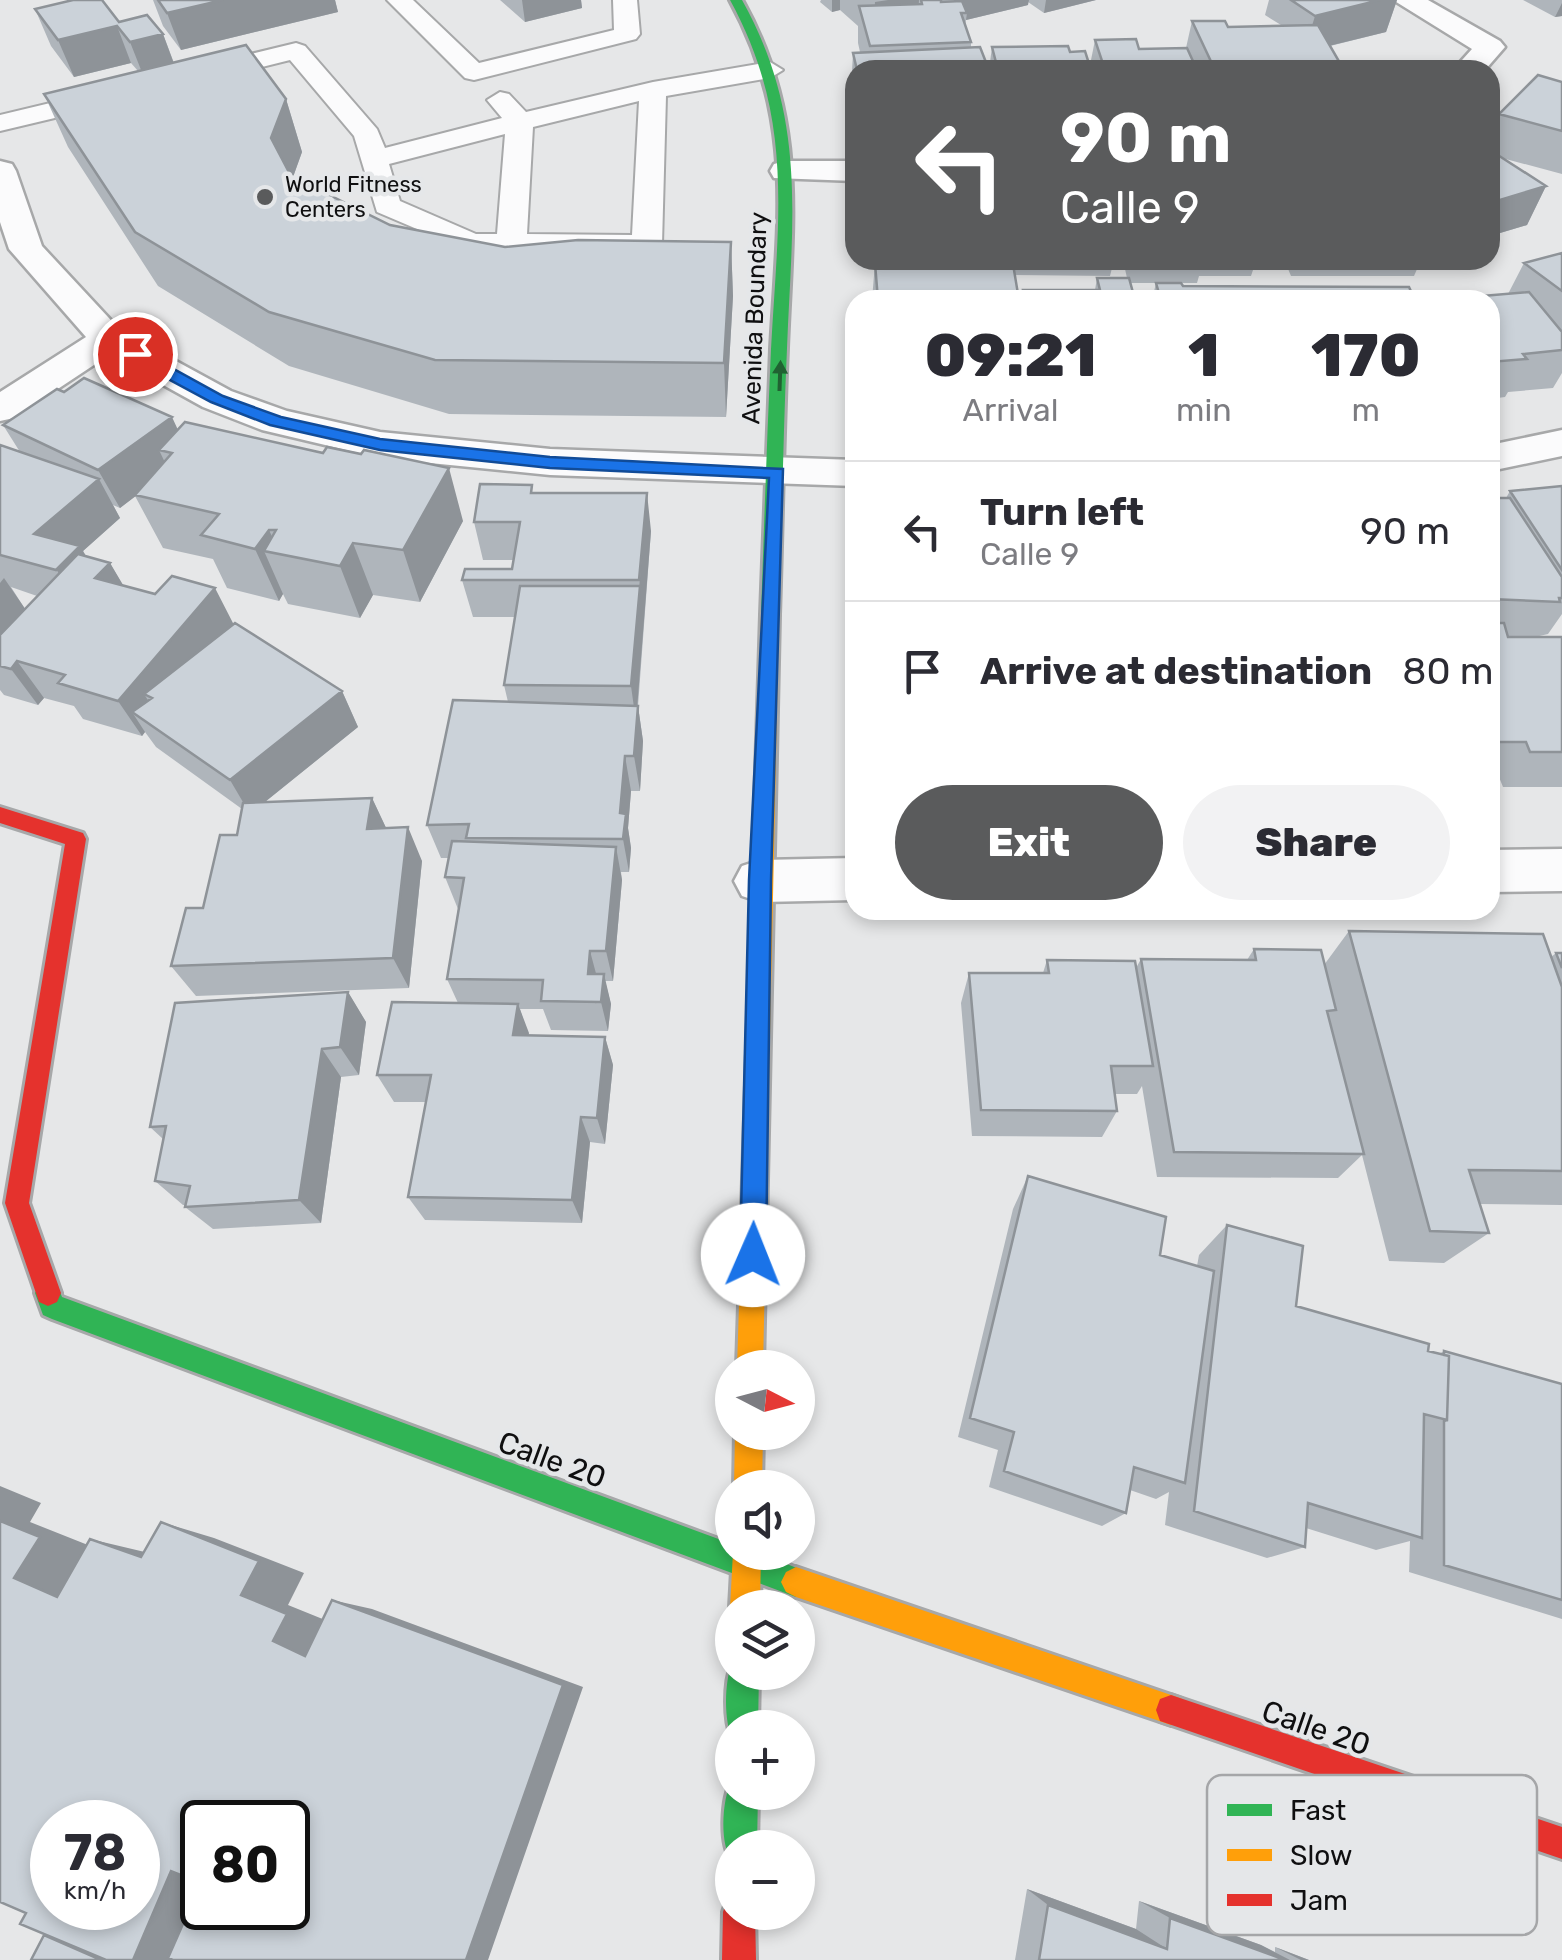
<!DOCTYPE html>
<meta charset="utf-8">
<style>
body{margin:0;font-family:Rubik,sans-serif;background:#f2f2f3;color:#2b2b33;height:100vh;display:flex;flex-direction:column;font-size:38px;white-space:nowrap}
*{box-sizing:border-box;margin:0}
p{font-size:32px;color:#7c7c81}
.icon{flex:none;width:55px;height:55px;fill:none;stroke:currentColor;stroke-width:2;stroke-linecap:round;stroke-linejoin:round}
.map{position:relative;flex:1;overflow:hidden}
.side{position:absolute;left:845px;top:290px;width:655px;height:630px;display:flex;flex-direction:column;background:#fff;border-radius:30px;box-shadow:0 5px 15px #0003}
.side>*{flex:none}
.top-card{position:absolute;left:845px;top:60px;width:655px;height:210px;border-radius:30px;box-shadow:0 5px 15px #0003;background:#5a5b5c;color:#fff;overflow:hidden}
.needle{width:65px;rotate:96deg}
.tools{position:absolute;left:715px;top:1350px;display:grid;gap:20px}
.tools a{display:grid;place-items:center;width:100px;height:100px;border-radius:50%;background:#fff;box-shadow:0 5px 15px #0003;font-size:50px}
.speed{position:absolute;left:30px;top:1800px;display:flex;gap:20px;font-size:50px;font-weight:700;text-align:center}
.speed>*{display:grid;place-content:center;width:130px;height:130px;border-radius:50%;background:#fff;box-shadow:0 5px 15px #0003;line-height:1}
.speed small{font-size:25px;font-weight:400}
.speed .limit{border:5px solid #111;border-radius:15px;background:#fff;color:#111}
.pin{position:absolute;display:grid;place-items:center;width:85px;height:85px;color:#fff;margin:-42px;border:5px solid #fff;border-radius:50%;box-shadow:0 2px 10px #0007}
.me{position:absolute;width:110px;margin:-55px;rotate:1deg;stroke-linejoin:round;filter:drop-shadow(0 0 8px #0008)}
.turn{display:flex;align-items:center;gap:35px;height:210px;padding:0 50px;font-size:45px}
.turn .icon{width:130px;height:130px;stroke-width:2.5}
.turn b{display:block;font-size:70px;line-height:85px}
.eta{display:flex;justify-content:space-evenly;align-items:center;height:170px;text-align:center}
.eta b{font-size:60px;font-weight:800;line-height:70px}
.button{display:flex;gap:20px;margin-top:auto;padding:20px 50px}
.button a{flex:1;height:115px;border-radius:60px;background:#5a5b5c;color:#fff;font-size:40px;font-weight:800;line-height:115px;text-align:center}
.button a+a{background:#f2f2f3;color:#2b2b33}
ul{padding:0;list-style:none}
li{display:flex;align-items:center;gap:30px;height:140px;padding:0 50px;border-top:2px solid #e1e1e2}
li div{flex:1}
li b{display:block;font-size:38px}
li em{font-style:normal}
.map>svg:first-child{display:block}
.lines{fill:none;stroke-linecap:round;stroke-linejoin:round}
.lane-casing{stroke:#a7a8a9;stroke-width:4}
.street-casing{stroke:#a7a8a9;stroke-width:5}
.fast-casing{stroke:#a7a8a9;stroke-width:6}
.slow-casing{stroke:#a7a8a9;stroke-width:6}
.jam-casing{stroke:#a7a8a9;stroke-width:6}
.lane{fill:#fbfbfc;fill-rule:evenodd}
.street{fill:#fbfbfc;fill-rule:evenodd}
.fast{fill:#30b455;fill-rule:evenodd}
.slow{fill:#ff9f0a;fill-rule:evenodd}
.jam{fill:#e5322d;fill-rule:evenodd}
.wall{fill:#afb5bb;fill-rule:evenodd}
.shaded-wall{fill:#8e9398}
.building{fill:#cbd2d9;stroke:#8e9398;stroke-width:2.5;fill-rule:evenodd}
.oneway{fill:#206232}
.route{fill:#1a73e8;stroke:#114b97;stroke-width:2.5}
.poi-dot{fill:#5a5b5c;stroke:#e5e7e9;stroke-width:4}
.labels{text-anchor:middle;stroke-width:9;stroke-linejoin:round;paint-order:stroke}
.far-poi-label{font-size:22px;fill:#0f0f10;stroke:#e5e7e9;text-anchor:start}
.street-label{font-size:25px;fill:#0f0f10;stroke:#e5e7e9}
.near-street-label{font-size:30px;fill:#0f0f10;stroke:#e5e7e9}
.key{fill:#e5e7e9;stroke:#a5a6a8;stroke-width:2.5}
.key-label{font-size:28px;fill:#0f0f10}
</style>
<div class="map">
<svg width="1562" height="1960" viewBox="0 0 1562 1960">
<rect width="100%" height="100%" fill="#e6e7e8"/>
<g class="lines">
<defs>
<path id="lane" d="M387 0H413L479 63 614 30 613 0H637L640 34 636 39 474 80 465 78Z
M296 43 305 46 377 129 385 148 502 118 487 100 500 92 509 94 526 112 653 82 770 62 783 70 770 78 666 96 662 244 658 250 471 252 377 212 354 136 290 60 193 84 180 76 184 70ZM639 101 632 235 527 234 533 127ZM505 134 497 234H476L400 201 389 164Z
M113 88 122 90 126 96 122 102 0 131V115Z"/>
<path id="street" d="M1393 0H1428L1500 41 1505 47 1485 70H1453L1472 49Z
M0 161 12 164 16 171 42 246 121 331 231 391 287 411 380 432 550 449 855 460V486L550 475 380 458 262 430 203 407 109 355 14 418 0 421V392L86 337 9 249 0 222Z
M786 161H855V181L774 178 770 171 774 164Z
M1562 430V456L1490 471V445Z
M1562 849V891L1490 892V850Z
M855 858V900L760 902 742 896 734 881 742 866 760 860Z"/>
<path id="fast" d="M730 0H742C808 118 792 220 787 348 783 437 782 526 779 615L770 621 761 615C764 526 767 437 771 349 778 220 795 118 730 0Z
M48 1280 57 1284 62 1297 732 1544V1552C759 1552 781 1561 806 1572L811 1582 806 1592 796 1597 52 1319 43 1315 35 1293 39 1284Z
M732 1663V1672H759L758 1728H732V1739C724 1720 724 1683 732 1663Z
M732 1780V1792H758L757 1848H732V1861C719 1844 722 1798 732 1780Z"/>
<path id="slow" d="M770 609 779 615 763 1368H737L761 615Z
M735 1432H763L762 1488H734Z
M733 1552H761L760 1608H732V1613L730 1608Z
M796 1567 1171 1695 1182 1699 1186 1710 1182 1721 1171 1725 796 1597 786 1592 781 1582 786 1572Z"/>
<path id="jam" d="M0 807 83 833 86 839 29 1203 61 1293 57 1302 48 1306 39 1302 5 1203 65 844 0 823Z
M1171 1695 1562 1827V1859L1160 1721 1156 1710 1160 1699Z
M732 1898V1912H755L756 1960H722L723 1912 727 1900Z"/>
</defs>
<use href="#lane" class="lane-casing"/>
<use href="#street" class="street-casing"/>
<use href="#fast" class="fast-casing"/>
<use href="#slow" class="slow-casing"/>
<use href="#jam" class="jam-casing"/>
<use href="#lane" class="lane"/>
<use href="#street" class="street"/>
<use href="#fast" class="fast"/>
<use href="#slow" class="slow"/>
<use href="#jam" class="jam"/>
</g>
<path class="wall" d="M153 0H335L338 12 181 50 163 26Z
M500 0H581L582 8 525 22Z
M821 0H1096L1044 13 1028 2V5L966 20 965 26 971 42V48L989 70H855V108L851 90 853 53 860 52 858 43V26L840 10 832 12 820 2Z
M1269 0H1397L1386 32 1330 46 1344 70H989L992 47 1070 52 1090 65 1095 40 1139 49 1186 48 1192 21 1228 27 1281 25 1265 15Z
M1523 0H1562V16L1555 17Z
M35 9 119 22 163 34 174 63 286 99 302 152 293 177 390 225 505 247 731 242 733 296 726 417 449 414 289 366 158 286 68 147 44 94 138 71 131 63 74 77 51 46Z
M1562 82V174L1502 158 1546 186 1527 225 1490 236V134L1499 114Z
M1562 253V373L1553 388 1508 392 1505 397 1490 399V300L1508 294 1524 263Z
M884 260H1114L1110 276 1015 275 1019 300H872L875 263H884Z
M1123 260H1421L1414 276H1291L1286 264H1255L1251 276H1199L1197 283H1181L1183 286 1415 300H1152L1156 283H1172H1131L1135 300H1022L1023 290H1095L1097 278H1127Z
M3 425 178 430 463 521 420 602 373 595 360 618 288 604 283 594 279 601 227 588 213 559 163 548 135 496 120 508 113 505 120 518 83 551 86 556 110 563 123 586 234 625 342 691 358 727 265 802 372 798 386 828 422 861 409 988 196 996 171 966 203 908 237 835 242 809 156 747 145 732 142 736 83 719 74 706 44 698 38 705 4 695 0 690V445L20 452ZM11 587 37 596 25 609Z
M1562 486V614L1548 634 1535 637H1562V787H1503L1499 777H1490V498H1506L1510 491Z
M534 493 651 531 638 706 643 741 640 791H631L628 828 631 848 629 872H621L622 880 613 981H605L611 1004 608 1031 551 1030 543 1009H520L528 1035 605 1037 613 1065 605 1144 590 1142 582 1223 425 1220 408 1197 426 1102H394L377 1075 458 1003 447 979 458 909 445 877 448 858H441L427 825 508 702 504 685 515 617H473L462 580 512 569 514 560H483L474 522Z
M1349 931 1551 957 1556 953H1562V1205L1480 1204 1489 1233 1444 1263 1389 1261 1362 1155 1338 1178 1157 1177 1142 1086 1137 1094H1115L1117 1111 1102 1137 972 1136 961 1003 969 973H1043L1047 960 1136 968 1141 959 1247 960 1254 949 1324 965Z
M348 992 366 1022 359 1075 341 1077 321 1223 213 1229 185 1207 186 1205H183L155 1181 163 1139 150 1127Z
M1028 1176 1160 1255 1197 1266 1199 1255 1227 1225 1296 1306 1428 1351 1439 1354 1444 1351 1562 1384V1619L1409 1572 1410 1541 1376 1550 1306 1528 1305 1547 1267 1558 1165 1525 1169 1492 1156 1499 1130 1490 1126 1513 1102 1526 989 1487 998 1450 958 1437 1013 1209Z
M1027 1889 1136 1929 1139 1901 1261 1945 1275 1952V1947L1309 1960H1015Z"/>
<path class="shaded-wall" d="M220 0H335L338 12 181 50 167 13Z
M522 0H581L582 8 525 22Z
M832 0H840V10L832 12Z
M888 0H919L917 30 873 39 875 2Z
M954 0H1029L1028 5 966 20 967 13H961L951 24Z
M1046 0H1096L1044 13Z
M1380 0H1397L1386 32 1304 52 1315 16Z
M1562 3V16L1555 17Z
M117 26 131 63 74 77 58 40Z
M163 34 177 72 145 80 130 42Z
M286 99 302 152 288 191 271 138Z
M1546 186 1527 225 1490 236V203Z
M731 242 733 296 726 417 724 363Z
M172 417 190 456 159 450 169 471 120 508 98 470Z
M449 468 463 521 420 602 403 550Z
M99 479 120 518 83 551 97 576 110 563 132 600 80 607 34 534Z
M647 493 651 531 636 722 631 686Z
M269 530 280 554 264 551 283 594 279 601 255 549Z
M353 543 373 595 360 618 340 566Z
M4 578 30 616 0 650V583Z
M215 588 234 625 152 698 144 694 158 716 132 712 145 732 142 736 118 701Z
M17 661 44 698 38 705 11 669Z
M342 691 358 727 250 814 230 780Z
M638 706 643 741 640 791 634 756Z
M625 756 631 791 628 828 631 848 629 872 623 839 620 813Z
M372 798 388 832 367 829Z
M408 827 422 861 409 988 393 958Z
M616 847 622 880 613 981 606 951Z
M590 951 598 981 596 1004 588 974Z
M604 974 611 1004 608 1031 601 1002Z
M348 992 366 1022 359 1075 340 1047Z
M518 1004 529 1033 524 1063 513 1035Z
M605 1037 613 1065 605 1144 597 1118Z
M322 1049 341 1077 321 1223 299 1200Z
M581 1117 590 1142 582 1223 572 1200Z
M0 1486 41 1503 30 1522 103 1551 57 1597 14 1578 0 1521Z
M161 1522 214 1538 304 1573 288 1605 330 1622 305 1656 273 1641 241 1595Z
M90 1539 149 1553 141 1557Z
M332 1600 372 1609 583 1687 488 1960H466Z
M202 1862 205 1960H101L44 1935 171 1871Z
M1027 1889 1136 1929 1167 1949 1048 1905Z
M1139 1901 1261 1945 1290 1960H1285L1170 1918Z
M1275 1947 1309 1960H1301Z"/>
<path class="building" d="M73 0H102L119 22 147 15 163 34 130 42 117 26 58 40 35 9Z
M158 0H223L167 13Z
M921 0H941V2L962 1 967 13H961L971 42 870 46 859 6 922 4Z
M1291 0H1380L1315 16Z
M1192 21H1225L1228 27 1318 25 1344 70H1215Z
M1136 39 1139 49 1187 48 1197 70H1105L1095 40Z
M246 45 286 99 271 138 291 176 390 225 505 247 578 240 731 242 724 363 435 360 269 312 135 232 44 94Z
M1068 46 1070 52 1085 51 1091 70H998L992 47Z
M980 47 989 70H857L853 53Z
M1538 75 1562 82V131L1499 114Z
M1490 150 1546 186 1490 203Z
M1562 253V291L1524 263Z
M875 263 1013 264 1019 300H878Z
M1097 278H1129L1135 300H1025L1023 290H1100Z
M1156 283H1181L1183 286 1409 287 1415 300H1161Z
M1529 292 1562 332V350L1523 354 1527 359 1490 362V300H1435Z
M84 378 172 417 98 470 3 425 57 389 64 392Z
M185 422 323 453 327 447 361 454 364 450 449 468 403 550 353 543 340 566 264 551 276 530H269L255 549 201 535 219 514 135 495 172 453 159 450Z
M0 445 99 479 34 534 80 546 56 570 0 555Z
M480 484 532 485 531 493H647L639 580H462L465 569H512L520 522H474Z
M1562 486V570L1510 491Z
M1490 498H1510L1562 577V598H1559L1560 602 1490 599Z
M78 554 110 563 95 578 155 594 172 576 215 588 118 701 58 683 65 675 17 661 11 669 0 666V635Z
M520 586H640L631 686 504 685Z
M235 623 342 691 230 780 132 712 152 698 144 694Z
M1490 623H1504L1508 637H1562V752H1530L1526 742H1490Z
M453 700 638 706 634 756H625L620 813 626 814 623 839 466 838 469 824 427 825Z
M372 798 367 829 408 827 393 958 171 966 186 908H203L220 835H237L243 803Z
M452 841 616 847 606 951H590L588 974H604L601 1002 541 1001 543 980 447 979 464 878 445 877Z
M1349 931 1543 934 1562 987V1171L1469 1170 1489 1233 1430 1231Z
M1254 949 1321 950 1336 1010 1327 1011 1364 1154 1174 1152 1141 959 1256 960Z
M1556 953H1562V968Z
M1047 960 1135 961 1153 1066H1111L1117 1111 981 1110 969 973H1049Z
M348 992 340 1047 322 1049 299 1200 185 1207 190 1186 155 1181 166 1126 150 1127 175 1003Z
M392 1002 518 1004 513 1035 605 1037 597 1118 581 1117 572 1200 408 1197 431 1075H377Z
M1028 1176 1166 1217 1160 1255 1214 1271 1185 1483 1134 1467 1126 1513 1004 1471 1014 1432 970 1418Z
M1227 1225 1303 1246 1296 1306 1429 1344 1428 1351 1449 1356 1447 1420 1424 1414 1422 1538 1308 1503 1305 1547 1194 1511Z
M1444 1351 1562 1384V1600L1444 1565V1421L1447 1420 1449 1356 1444 1355Z
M0 1521 40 1537 14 1578 57 1597 90 1539 141 1557 161 1522 259 1561 241 1595 287 1614 273 1641 305 1656 332 1600 563 1685 466 1960H173L168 1958 201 1883 171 1871 133 1960H106L20 1924 26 1913 0 1902ZM52 1822H138V1908H52ZM202 1822H288V1908H202Z
M1048 1905 1167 1949 1170 1918 1285 1960H1039Z
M44 1935 101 1960H31Z"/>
<defs><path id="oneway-solid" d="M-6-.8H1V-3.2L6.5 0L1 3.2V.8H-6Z" transform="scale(2.5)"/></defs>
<use class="oneway" href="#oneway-solid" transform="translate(780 376) rotate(-88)"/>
<path class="route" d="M129 351H141L223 396 281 417 380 439 550 457 783 469 771 880 766 1255 762 1264 753 1268 744 1264 740 1255 749 880 769 478 550 468 380 450 270 425 211 402 129 358Z"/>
<circle class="poi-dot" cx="265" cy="197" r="10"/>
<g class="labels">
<g class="far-poi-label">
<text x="285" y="192">World Fitness<tspan x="285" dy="25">Centers</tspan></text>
</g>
<g class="street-label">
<text transform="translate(754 318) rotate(-88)" y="9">Avenida Boundary</text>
</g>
<g class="near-street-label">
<text transform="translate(552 1460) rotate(20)" y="10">Calle 20</text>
<text transform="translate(1316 1728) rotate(19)" y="10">Calle 20</text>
</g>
</g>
<rect x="1207" y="1775" width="330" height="160" rx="15" class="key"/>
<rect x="1227" y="1804" width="45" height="12" fill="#30b455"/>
<rect x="1227" y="1849" width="45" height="12" fill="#ff9f0a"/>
<rect x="1227" y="1894" width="45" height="12" fill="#e5322d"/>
<g class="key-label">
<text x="1290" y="1820">Fast</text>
<text x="1290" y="1865">Slow</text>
<text x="1290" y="1910">Jam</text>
</g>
</svg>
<div class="tools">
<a><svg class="needle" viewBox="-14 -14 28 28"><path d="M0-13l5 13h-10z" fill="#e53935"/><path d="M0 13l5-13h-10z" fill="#7c7c81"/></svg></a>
<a><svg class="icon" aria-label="sound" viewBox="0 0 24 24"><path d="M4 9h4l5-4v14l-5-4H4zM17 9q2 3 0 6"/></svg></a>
<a><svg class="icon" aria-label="layers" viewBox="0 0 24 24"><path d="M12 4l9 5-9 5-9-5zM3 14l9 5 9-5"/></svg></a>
<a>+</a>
<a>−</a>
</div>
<div class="speed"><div>78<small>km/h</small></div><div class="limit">80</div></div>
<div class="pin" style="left:135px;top:354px;background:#d93025"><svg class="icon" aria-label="arrive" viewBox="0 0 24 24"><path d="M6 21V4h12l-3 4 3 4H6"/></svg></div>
<svg class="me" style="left:753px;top:1255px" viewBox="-20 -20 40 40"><circle r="19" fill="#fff"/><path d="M0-13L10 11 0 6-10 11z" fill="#1a73e8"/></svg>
<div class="top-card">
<div class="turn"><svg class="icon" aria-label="left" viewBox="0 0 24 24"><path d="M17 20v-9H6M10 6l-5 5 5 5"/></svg><div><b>90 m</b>Calle 9</div></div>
</div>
<section class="side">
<div class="eta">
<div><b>09:21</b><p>Arrival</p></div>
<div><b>1</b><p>min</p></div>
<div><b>170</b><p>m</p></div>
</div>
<ul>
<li><svg class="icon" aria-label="left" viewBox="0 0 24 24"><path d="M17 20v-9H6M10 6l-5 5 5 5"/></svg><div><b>Turn left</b><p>Calle 9</p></div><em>90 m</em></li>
<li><svg class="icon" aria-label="arrive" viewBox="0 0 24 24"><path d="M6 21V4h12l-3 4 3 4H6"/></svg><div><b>Arrive at destination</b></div><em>80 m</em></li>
</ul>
<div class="button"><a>Exit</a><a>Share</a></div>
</section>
</div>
